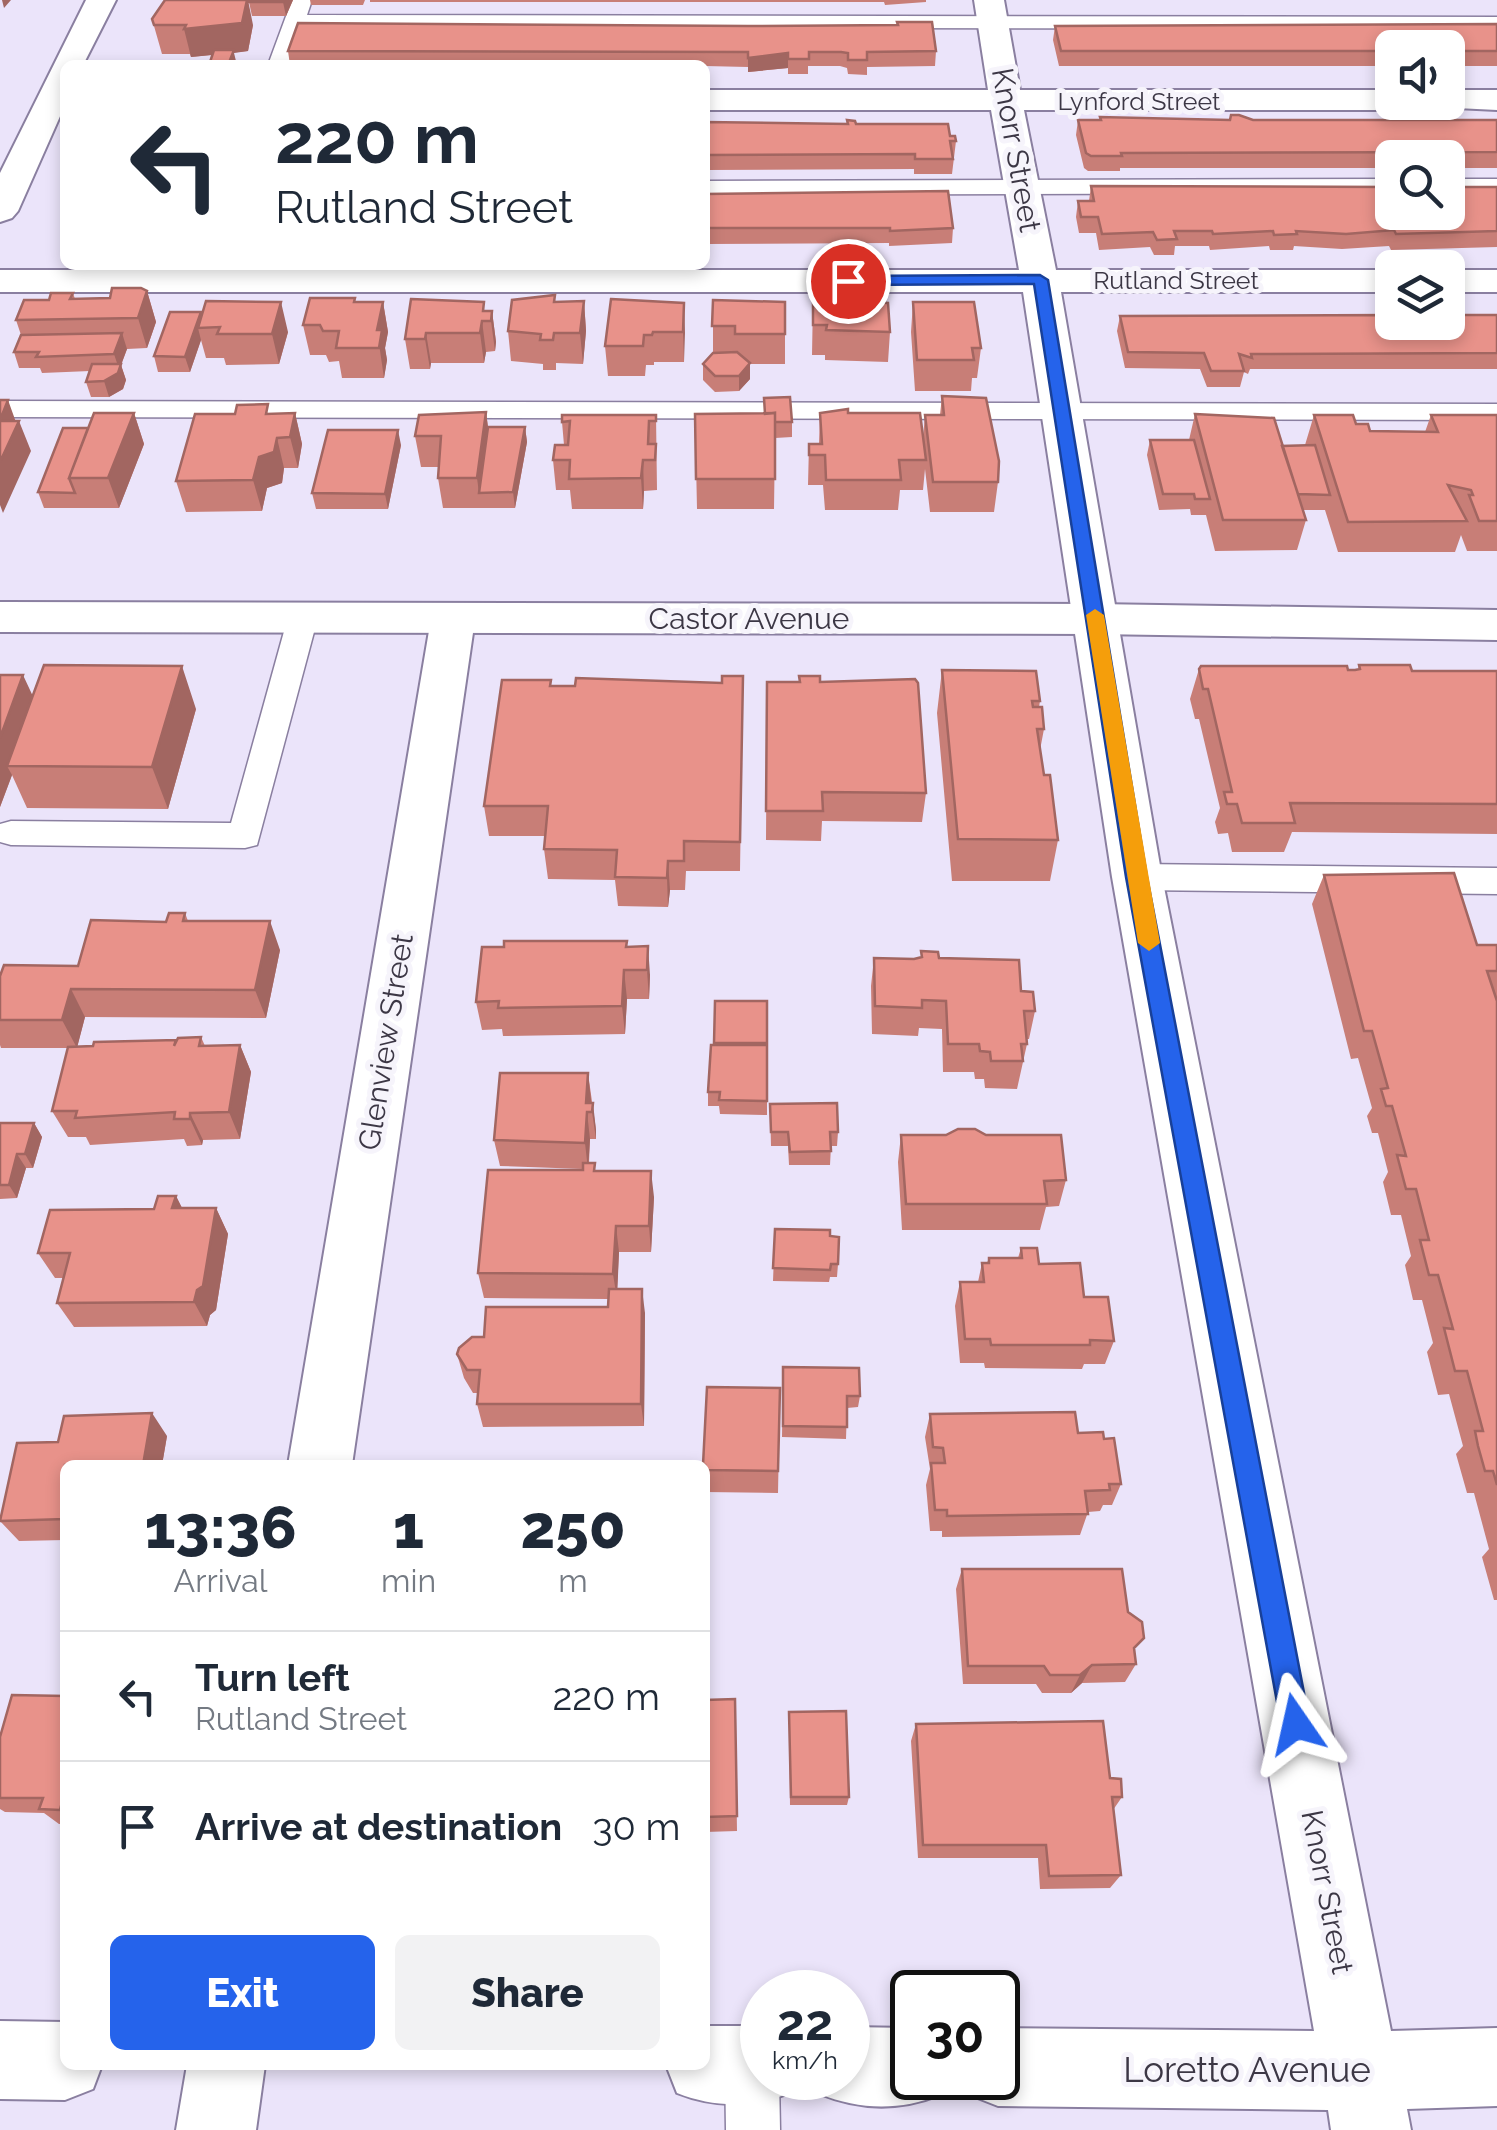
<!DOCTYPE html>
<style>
body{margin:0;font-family:Raleway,sans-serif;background:#f2f2f3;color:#1f2937;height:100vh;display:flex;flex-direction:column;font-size:38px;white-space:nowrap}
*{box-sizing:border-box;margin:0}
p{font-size:32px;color:#747a83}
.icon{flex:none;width:55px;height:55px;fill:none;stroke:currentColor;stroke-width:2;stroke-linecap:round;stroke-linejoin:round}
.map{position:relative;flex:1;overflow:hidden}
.sheet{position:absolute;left:60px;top:1460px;width:650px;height:610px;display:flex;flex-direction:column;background:#fff;border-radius:15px;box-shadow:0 5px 15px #0003}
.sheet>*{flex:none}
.hud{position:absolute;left:60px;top:60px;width:650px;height:210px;border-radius:15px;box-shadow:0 5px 15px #0003;background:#fff;color:#1f2937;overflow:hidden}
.controls{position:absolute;left:1375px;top:30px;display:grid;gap:20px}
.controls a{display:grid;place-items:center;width:90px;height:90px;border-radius:15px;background:#fff;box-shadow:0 5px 15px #0003;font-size:50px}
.speed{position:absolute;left:740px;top:1970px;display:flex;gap:20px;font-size:50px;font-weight:700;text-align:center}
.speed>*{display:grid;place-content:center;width:130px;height:130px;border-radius:50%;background:#fff;box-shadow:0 5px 15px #0003;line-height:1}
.speed small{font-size:25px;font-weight:400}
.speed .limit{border:5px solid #111;border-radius:15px;background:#fff;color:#111}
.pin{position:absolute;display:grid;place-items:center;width:85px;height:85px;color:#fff;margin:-42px;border:5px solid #fff;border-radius:50%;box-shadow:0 2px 10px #0007}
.me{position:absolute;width:110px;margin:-55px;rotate:349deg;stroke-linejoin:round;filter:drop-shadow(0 0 8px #0008)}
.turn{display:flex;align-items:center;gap:35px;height:210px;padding:0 50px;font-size:45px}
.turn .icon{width:130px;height:130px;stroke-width:2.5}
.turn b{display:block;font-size:70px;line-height:85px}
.eta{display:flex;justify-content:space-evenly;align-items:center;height:170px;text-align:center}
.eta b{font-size:60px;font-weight:800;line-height:70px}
.cta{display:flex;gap:20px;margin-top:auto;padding:20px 50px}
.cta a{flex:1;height:115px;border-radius:15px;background:#2563eb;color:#fff;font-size:40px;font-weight:800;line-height:115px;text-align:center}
.cta a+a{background:#f2f2f3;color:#1f2937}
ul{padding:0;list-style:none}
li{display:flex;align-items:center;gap:30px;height:130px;padding:0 50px;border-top:2px solid #e0e1e3}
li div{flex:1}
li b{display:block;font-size:38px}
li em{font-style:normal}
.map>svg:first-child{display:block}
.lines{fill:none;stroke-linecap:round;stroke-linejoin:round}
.service-casing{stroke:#8a7fa0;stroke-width:3}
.minor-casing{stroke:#8a7fa0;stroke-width:4}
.secondary-casing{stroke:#8a7fa0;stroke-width:4}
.service{fill:#fff;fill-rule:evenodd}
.minor{fill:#fff;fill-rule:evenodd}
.secondary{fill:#fff;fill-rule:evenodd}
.wall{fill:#c87e77}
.shaded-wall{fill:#a26661}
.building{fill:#e8928a;stroke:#a26661;stroke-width:2.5}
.route{fill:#2563eb;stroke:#184099;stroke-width:2.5}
.slow{fill:#f59e0b}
.labels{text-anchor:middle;stroke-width:10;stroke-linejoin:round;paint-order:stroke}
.far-street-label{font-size:25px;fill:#3c3745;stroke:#f6f4fb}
.street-label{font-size:30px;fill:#3c3745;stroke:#f6f4fb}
.near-street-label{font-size:35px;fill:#3c3745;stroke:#f6f4fb}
</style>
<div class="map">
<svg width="1497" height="2130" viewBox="0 0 1497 2130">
<rect width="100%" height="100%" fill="#ebe4fa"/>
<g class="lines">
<defs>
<path id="service" d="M292 0H312L307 15 1497 17V29L303 27 290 65H268Z
M1392 179V193L705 195V181Z
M1448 179H1497V193H1448Z
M0 401 1497 404V420L0 417Z
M303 607 314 610 318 617 257 845 245 848 11 845 0 842V824L11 821 231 823 288 617 292 610Z
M1137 864 1497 868V894L1137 890 1125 886 1120 877 1125 868Z
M752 2038 762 2043V2078H779L780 2130H726L725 2065 733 2046Z"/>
<path id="minor" d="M86 0H116L83 65H65V105L18 211 12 218 0 222V173Z
M974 0H1004L1020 90H1392V102H1407L1392 110H1024L1056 270H1392V292H1061L1162 877 1391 2031 1497 2028V2106L1407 2109 1411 2130H1331L1328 2110 998 2106 970 2095 963 2078H998V2028L1314 2031 1112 877 1023 292H0V270H1019L991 110H705V90H988Z
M1448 90H1497V110L1436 107 1433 102H1448Z
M1448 270H1497V292H1448Z
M453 604 469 609 475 619 352 1465H288L431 619 437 609Z
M0 2021 65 2022V2065H102L93 2089 65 2100 0 2099Z
M705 2026H762V2078H796L790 2093C752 2108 715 2108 677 2093L666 2065H705Z
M848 2027 912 2028V2078H947L940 2095C900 2111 859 2110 820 2094L814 2078H848Z
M187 2065H265L256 2130H176Z"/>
<path id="secondary" d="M0 602 1095 604 1497 610V640L1095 634 0 632Z"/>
</defs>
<use href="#service" class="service-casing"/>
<use href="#minor" class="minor-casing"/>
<use href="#secondary" class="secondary-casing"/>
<use href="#service" class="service"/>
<use href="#minor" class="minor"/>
<use href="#secondary" class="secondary"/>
</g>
<path class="wall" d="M293 0 286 16H252L249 2Z
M310 0H365L363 5H311Z
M370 0H926V2L885 5 884 2H370Z
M152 19 253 25 248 51 191 57 190 54H162Z
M1497 24V66H1448V48H1392V66H1059L1053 40 1055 26Z
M288 51H936L935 66 867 67V75L848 74 847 68 840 66H808V74H788V68L748 72V67L705 66V65H290Z
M1100 117 1253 120H1497V168H1448V158H1392V168H1120V171H1088L1084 168 1076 135 1078 120H1100Z
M705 122 856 124 950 136 956 141 952 174H914V169L705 170Z
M1091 186 1497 187V247L1391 250 1389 246 1342 249 1294 246 1293 250H1270L1269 246 1210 250 1209 246H1175L1174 255H1154L1150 247 1099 250 1096 233H1079L1076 217 1078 201H1089Z
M705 194 953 228 952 243 889 246V243L705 244Z
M147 291 156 322 147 348 127 349 121 365 126 380 123 389 109 397H91L86 382 90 371 42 373 40 368H19L14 352 21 335 16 320 73 293 75 299 110 298Z
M555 295V302L584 301 586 331 583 364 556 363V370H543V364L511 361 508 331Z
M813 299 890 332 888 362 825 360V355H812Z
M713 300 785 334V364H750V379L739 391 715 392 703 380V364L713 353Z
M356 302H383L388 332 385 348 387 360 384 378H342L339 361 329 362 326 355H310L303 325Z
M913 302 981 348 977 378H972L971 391H915L911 332Z
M684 303V362H654V365H646L645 376H608L605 346Z
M486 311H492L496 342 495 351 486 352 484 363H431L430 369H410L405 339Z
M170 312 288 332 279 364 226 365 224 358H206L201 340 190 372H158L154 356Z
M1497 315V369H1250L1248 374 1244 372 1240 387H1207L1200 369 1125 368 1117 331 1120 316Z
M942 396 998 482 994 512H930L925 469 923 490H900L898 510H825L823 485H808L809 444H819L820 413H848L923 438 925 415H940Z
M764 398 792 422V437L775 438 774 509H697L695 414H764Z
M486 412 488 427H525L527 442 515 508H443L438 478 439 467H421L415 436Z
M134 413 144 444 119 508H44L38 492 88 428Z
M295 413 302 444 298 468H284L282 483 267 488 262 511 186 512 176 481 271 414Z
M1195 414 1282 446 1305 445 1314 415 1356 424 1370 431 1425 432 1431 415H1497V551H1467L1461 535 1455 552H1338L1325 510H1303L1306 520 1297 550 1215 551 1206 515H1191L1190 509 1159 510 1147 455 1150 440H1189Z
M656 415 657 490 644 491 643 509H572L570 490H556L553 460 564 445 562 422Z
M401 445 388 509H316L312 493Z
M1359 665 1412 671H1497V834L1292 832 1284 852H1232L1228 833 1218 834 1215 822 1220 808 1199 719H1195L1190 699 1199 669 1358 670Z
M942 670 1040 701 1039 707 1044 729 1040 750 1044 775 1058 840 1050 881H952L937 713Z
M0 675 33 696 196 709 168 809 27 808 12 775 0 807Z
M743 676 740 871H686L685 890H670L668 907 618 906 615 880 548 879 544 849 545 836H489L484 806 551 686 722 683Z
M799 676 820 682 926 793 922 822 822 821 821 841 766 840 767 682H799Z
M1324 875 1477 945H1497V1600H1494L1482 1557 1489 1549 1474 1493H1467L1456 1454 1463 1446 1449 1394 1438 1395 1427 1352 1433 1343 1422 1300H1413L1405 1265 1411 1256 1401 1215H1391L1383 1182 1388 1172 1378 1133H1372L1367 1116 1372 1108 1358 1058 1351 1059 1312 904Z
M185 913 188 921 280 950 266 1018 85 1017 77 1047 201 1037 205 1046 240 1045 251 1072 240 1139 203 1140 202 1145 187 1146 184 1139 90 1145 86 1137H68L52 1111 68 1048H1L0 1045V976L78 966Z
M627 941V947L650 975 649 999H627L625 1034 503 1036 502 1029 482 1030 476 1002 504 947Z
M921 951 1021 991 1035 1011 1029 1039H1026L1027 1044 1017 1089 985 1088 984 1079H975L974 1072H943L942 1029 919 1028 918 1036 872 1034 871 986 874 958 914 959 921 958Z
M715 1001H767V1115L720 1114 719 1106H708V1092L714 1045Z
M588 1073 596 1130V1139H590L589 1163 596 1171 654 1197 651 1252H619L617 1289 645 1313 644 1426 483 1427 477 1404 478 1393H473L464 1378 457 1354 484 1337 608 1307 609 1299 484 1298 478 1273 583 1169 500 1166 494 1140Z
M770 1104 838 1132 837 1146H831L830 1165H789L788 1146H771Z
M0 1123H34L42 1137 33 1168H26L17 1198 0 1199Z
M901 1135 1066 1180 1059 1206 1046 1207 1040 1230H902L898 1162Z
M176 1196 182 1208H216L228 1234 216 1310 210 1315 207 1326 74 1327 57 1303 64 1278H55L38 1253 154 1209Z
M775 1229 830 1236 838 1264 837 1277H830L829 1282 773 1281Z
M1021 1248 1039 1264 1084 1297 1114 1341 1105 1364H1084L1082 1369 985 1368 984 1363H960L955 1306 960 1282H978L982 1263H987L989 1258H1018Z
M783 1367 860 1396 858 1407 847 1408 846 1439 782 1437Z
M780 1388 778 1493 705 1492V1465Z
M930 1414 1078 1433 1104 1439 1121 1484 1112 1505H1103L1100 1511 1088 1512 1080 1535 942 1537V1531H930L926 1485 930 1469 925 1437Z
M167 1436 162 1465H65V1540L19 1541 0 1521 58 1442Z
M962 1569 1128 1612 1136 1664 1125 1682 1082 1683 1071 1693H1042L1036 1684H963L956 1589Z
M65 1696V1824H59L44 1813 5 1812 0 1809V1737Z
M735 1699 737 1831 705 1832V1700Z
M789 1712 849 1797 847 1805H790Z
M916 1724 1110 1778 1122 1797 1113 1810 1121 1875 1110 1888 1040 1889 1038 1858H918L911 1741Z"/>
<path class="shaded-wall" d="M2 0H11L4 8Z
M248 0 253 25 248 51 234 53 237 65H228L233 53 191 57 184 29Z
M284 0H293L286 16 283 2Z
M788 53V68L748 72V58Z
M147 291 156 322 147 348 138 318Z
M584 301 586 331 583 364 580 333Z
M281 302 288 332 279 364 272 334Z
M383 302 388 332 385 348 387 360 384 378 377 330Z
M684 303 685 333 684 362 683 332Z
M492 311 496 342 495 351 491 321Z
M201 312 205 327 198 328 201 340 190 372 185 357Z
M482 321 486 352 484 363 480 333Z
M122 333 127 349 121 365 126 380 123 389 109 397 104 381 119 369 114 354Z
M426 333 431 363 430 369 425 339Z
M750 363V379L739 391V376Z
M8 400 17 425 19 421 31 451 3 513 0 505V422Z
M486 412 490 443 479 493 477 478Z
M134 413 144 444 119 508 108 478Z
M295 413 302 444 298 468 290 437Z
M525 427 527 442 515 508 513 492Z
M398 430 401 445 388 509 385 494Z
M277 438 284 468 282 483 267 488 262 511 253 480 259 457Z
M643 460 644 491 643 509 641 478Z
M182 666 196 709 168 809 152 767Z
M23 675 37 705 7 766 12 775 0 807V738Z
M668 861 670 890 668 907 667 878Z
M270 921 280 950 266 1018 255 990Z
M648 946 650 975 649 999 647 970Z
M624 970 627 999 625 1034 622 1006Z
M71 989 85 1017 77 1048 62 1020Z
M240 1045 251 1072 240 1139 229 1112Z
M588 1073 591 1100 590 1112 586 1103Z
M593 1103 596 1130V1139L592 1112Z
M587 1112 590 1139 588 1170 585 1143Z
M190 1113 203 1140 202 1145 190 1119Z
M34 1123 42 1137 33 1168 25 1154Z
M17 1154 26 1168 17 1198 9 1185Z
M651 1171 654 1197 651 1252 649 1226Z
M176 1196 189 1222 172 1208Z
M216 1208 228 1234 216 1310 210 1315 207 1326 194 1302Z
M616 1226 619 1252 617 1299 613 1274Z
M642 1289 645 1313 644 1426 641 1404Z
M152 1413 167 1436 162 1465H143Z
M1092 1665 1082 1683 1071 1693 1080 1675Z
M63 1798 65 1799V1813L60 1810Z"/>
<path class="building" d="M165 0H247L242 23 184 29 186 25H154L152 19Z
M249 0H284L283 2H249Z
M897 22H932L936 51 867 52V60H848V53L841 52H809V59H788V53L748 58V52L288 51 298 23 748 26 898 25Z
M1497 24V51H1448V48H1392V51H1061L1055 26Z
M214 50H234L228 65H209Z
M1231 115H1239L1253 120H1497V152L1121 153 1122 156H1091L1086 153 1078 120H1101L1100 117 1230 120Z
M847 120 855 121 856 124H948L950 136H955L956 141H950L953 159H915V154L705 155V122L848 124Z
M1091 186 1392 187V212H1448V187H1497V231L1396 234 1394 230 1346 234 1296 231 1297 234 1274 235 1273 231 1213 234 1212 231H1174L1177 239 1157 240 1153 232 1102 234 1098 217H1081L1078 201H1094Z
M948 191 953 228 890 231V228H705V194Z
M112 288H141L147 291 138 318 16 320 24 300H49L51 293H73L70 299 110 298Z
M555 295 554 302 584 301 580 333H554L553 340H540L541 334 508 331 512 300Z
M310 298H355L354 302H383L377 330H382L379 348H336L339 331H323L320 325H303Z
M411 299 484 302 483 311H492L491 321H482L480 333H426L425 339H405Z
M611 299 684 303 683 332H653L652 335H644L643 346H605Z
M813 299 888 303 890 332 826 330 827 325H813Z
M713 300 785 302V334H735V326H712Z
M206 301 281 302 272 334H217L220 327 198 328Z
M913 302H974L981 348H972L974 360H917Z
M170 312H201L185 357 154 356Z
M1392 315V322H1448V315H1497V353L1251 354 1252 358 1239 354 1244 371H1211L1204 353 1128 352 1120 316Z
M122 333 114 354 36 357 39 352H14L21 335Z
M737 352 750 363 739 376H715L703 364 713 353Z
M92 364H121L118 373 104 381 86 382Z
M942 396 986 398 999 461 998 482H933L925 415H944Z
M790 397 792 422H775V413L765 414 764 398Z
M0 400H8L0 420Z
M268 404 266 414 295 413 290 437 277 438 274 452 259 457 253 480 176 481 195 414H235L237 405Z
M848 409V413H920L926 460H899L901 480H826L825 455H809V444H822L820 413Z
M486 412 477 478H438L441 436H415L419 415Z
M94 413H134L108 478H69Z
M775 413V479H696L695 414Z
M1195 414 1274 418 1306 520H1223Z
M562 415H656V421H649L648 444H656L655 460H643L641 478 569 479 570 460H553L555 445H568L570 421 562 422Z
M1314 415H1353L1356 424H1368L1370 431 1438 432 1431 415H1497V521H1479L1469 495H1473L1471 490 1448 485 1467 521 1348 522Z
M0 421H19L0 462Z
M488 427H525L513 492 479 493Z
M63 428H88L69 478 75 493 38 492Z
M328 430H398L385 494 312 493Z
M1150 440H1194L1210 499H1195L1194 494H1163Z
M1315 445 1330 495 1298 494 1282 446Z
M44 665 182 666 152 767 7 766Z
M1359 665H1410L1412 671H1497V804L1290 803 1295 823H1242L1237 804H1227L1224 792H1232L1208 689H1203L1199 669 1201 666H1347L1348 670H1355L1360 669Z
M942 670 1036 671 1040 701H1032L1033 707H1042L1044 729H1037L1044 775H1050L1058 840 958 839Z
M0 675H23L0 738Z
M722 676H743L740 842 684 841V861H668L667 878 615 877 617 850 544 849 548 806H484L502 680H551L550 686H575L576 678 722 683Z
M799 676H820V682L915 679 918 683 926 793 822 792 823 811H766L767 682H800Z
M1454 873 1477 945H1497V971H1487L1497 1001V1485L1493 1471H1485L1478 1446 1475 1431H1483L1467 1371H1455L1444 1328 1453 1329 1438 1275H1429L1420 1240H1429L1416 1189H1406L1397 1155 1406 1156 1392 1106H1386L1381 1089 1388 1088 1372 1031H1364L1324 875Z
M169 913H185L183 921H270L255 990 71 989 62 1020H0V976L4 965 78 966 91 920 166 922Z
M504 941H627L626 947 648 946 647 970H624L622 1006 498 1008 499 1001 476 1002 482 947H504Z
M921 951 938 952 939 958 1019 960 1021 991 1033 992 1035 1011H1024L1027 1044H1021L1023 1061H991L990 1052 980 1051 979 1044H948L946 1001 922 1000V1008L875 1006 874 958 914 959 922 957Z
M715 1001H767V1043H714Z
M201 1037 199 1046 240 1045 229 1112 190 1113V1119H174L175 1112 75 1118 77 1111H52L68 1047 93 1046 94 1042 176 1040 174 1046 178 1038Z
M711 1045H767V1101L719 1100 720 1092H708Z
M500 1073H588L586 1103H593L592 1112H587L585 1143 494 1140Z
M837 1103 838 1132H830L831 1151 790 1152 788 1132H771L770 1104Z
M0 1123H34L25 1154H17L9 1185H0Z
M958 1129H975L986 1135H1061L1066 1180 1044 1181 1047 1204H906L901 1135H946Z
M583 1163H595L594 1171H651L649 1226H616L613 1274 478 1273 488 1170H583Z
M158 1196H176L172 1208H216L203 1286 197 1290 194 1302 57 1303 70 1253H38L50 1210 154 1209Z
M775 1229 830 1230V1236L839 1237 838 1264H831L830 1270 773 1268Z
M1021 1248H1037L1039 1264 1080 1263 1084 1297H1108L1114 1341 1090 1340V1345H991L990 1339H965L960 1282H984L982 1263H989V1258H1022Z
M609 1289H642L641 1404H477L480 1370H467L457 1354 459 1348 472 1337H484L486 1307H608Z
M783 1367 859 1368 860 1396H847V1427L783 1426Z
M707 1387 780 1388 778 1471 705 1470V1465H703Z
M1075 1412 1078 1433 1103 1432 1104 1439 1114 1438 1121 1484H1109L1110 1490 1085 1491 1088 1514 947 1516V1510H935L931 1463H945L943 1448 933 1447 930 1414Z
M152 1413 143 1465H65V1519L0 1521 17 1443 58 1442 64 1416Z
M962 1569H1122L1128 1612 1142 1622 1144 1638 1134 1648 1136 1664 1092 1665 1080 1675H1050L1044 1666H968Z
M12 1695 65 1696V1798H63L60 1810 39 1809 43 1798H0V1737Z
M735 1699 737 1816 705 1817V1700Z
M846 1711 849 1797H791L789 1712Z
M1103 1721 1110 1778 1121 1779 1122 1797H1112L1121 1875 1049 1876 1046 1845H923L916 1724Z"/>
<path class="route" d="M1040 275 1048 280 1147 877 1310 1724 1306 1735 1296 1739 1285 1735 1281 1724 1126 877 1034 284 848 285 840 281 848 276Z"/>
<path class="slow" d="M1095 609 1104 615 1160 943 1149 951 1138 943 1086 615Z"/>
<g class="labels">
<g class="far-street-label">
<text x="1139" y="110">Lynford Street</text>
<text x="1176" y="289">Rutland Street</text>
</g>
<g class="street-label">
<text transform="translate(1016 150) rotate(80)" y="10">Knorr Street</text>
<text x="749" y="629">Castor Avenue</text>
<text transform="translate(386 1042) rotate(-81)" y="10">Glenview Street</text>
<text transform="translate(1327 1892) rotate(79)" y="10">Knorr Street</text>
</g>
<g class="near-street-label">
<text x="1247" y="2082">Loretto Avenue</text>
</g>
</g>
</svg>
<div class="controls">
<a><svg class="icon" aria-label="sound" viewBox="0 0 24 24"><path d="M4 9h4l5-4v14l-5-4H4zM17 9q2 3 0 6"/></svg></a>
<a><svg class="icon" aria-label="search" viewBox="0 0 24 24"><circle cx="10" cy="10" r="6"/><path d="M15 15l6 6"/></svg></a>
<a><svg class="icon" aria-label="layers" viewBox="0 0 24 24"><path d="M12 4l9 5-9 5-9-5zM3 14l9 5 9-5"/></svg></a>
</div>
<div class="speed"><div>22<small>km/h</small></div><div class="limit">30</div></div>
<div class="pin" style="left:848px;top:281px;background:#d93025"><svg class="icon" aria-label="arrive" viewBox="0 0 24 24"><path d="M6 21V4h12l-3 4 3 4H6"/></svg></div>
<svg class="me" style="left:1296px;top:1724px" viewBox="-20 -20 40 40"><path d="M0-17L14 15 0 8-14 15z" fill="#2563eb" stroke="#fff" stroke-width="4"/></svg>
<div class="hud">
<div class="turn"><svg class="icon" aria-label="left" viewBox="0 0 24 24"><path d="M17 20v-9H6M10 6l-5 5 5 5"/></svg><div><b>220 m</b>Rutland Street</div></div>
</div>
<section class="sheet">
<div class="eta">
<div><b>13:36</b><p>Arrival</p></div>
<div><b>1</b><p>min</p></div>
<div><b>250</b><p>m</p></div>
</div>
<ul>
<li><svg class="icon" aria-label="left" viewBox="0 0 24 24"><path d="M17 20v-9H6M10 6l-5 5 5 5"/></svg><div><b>Turn left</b><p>Rutland Street</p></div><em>220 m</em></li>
<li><svg class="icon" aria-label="arrive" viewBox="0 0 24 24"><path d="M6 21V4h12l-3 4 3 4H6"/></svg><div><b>Arrive at destination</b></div><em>30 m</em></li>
</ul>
<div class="cta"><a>Exit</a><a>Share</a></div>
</section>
</div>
